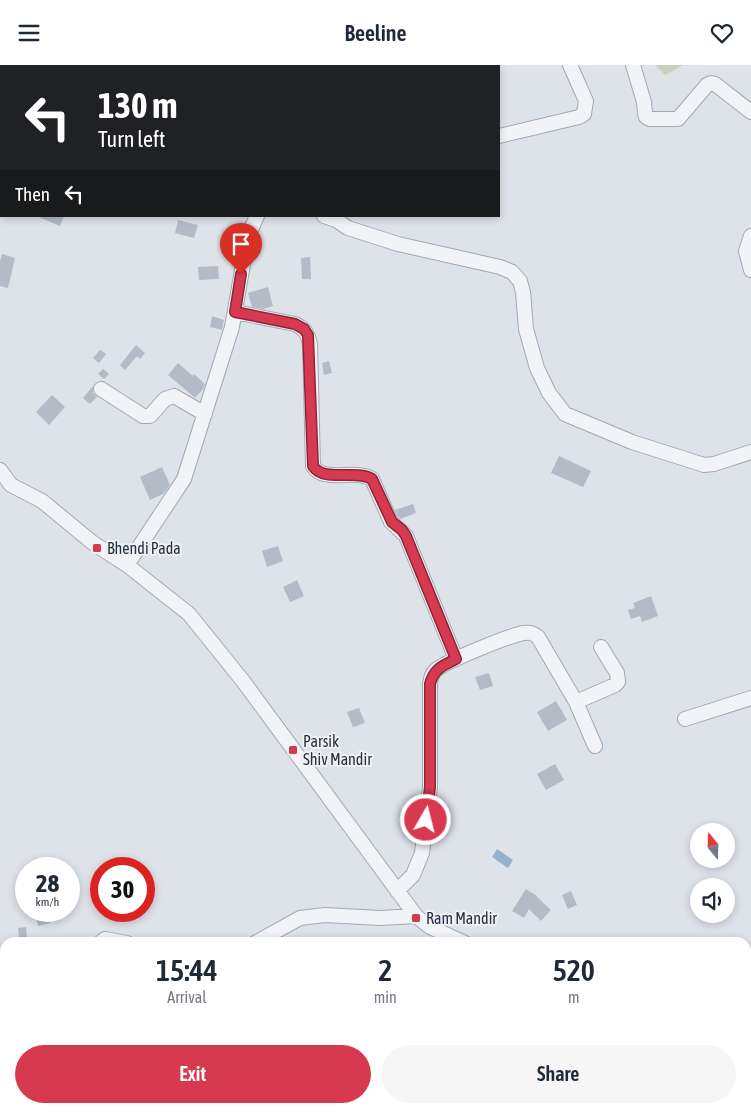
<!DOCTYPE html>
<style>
body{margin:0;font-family:"Asap Condensed",sans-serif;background:#f6f6f7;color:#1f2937;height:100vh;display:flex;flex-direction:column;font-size:19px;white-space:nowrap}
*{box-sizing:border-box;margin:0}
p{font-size:16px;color:#747a83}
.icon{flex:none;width:28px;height:28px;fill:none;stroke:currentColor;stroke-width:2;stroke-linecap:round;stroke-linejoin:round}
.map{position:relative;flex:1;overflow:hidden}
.panel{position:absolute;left:0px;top:872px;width:751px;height:176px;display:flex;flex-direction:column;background:#fff;border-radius:15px 15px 0 0;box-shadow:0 2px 8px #0003}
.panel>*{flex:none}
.banner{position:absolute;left:0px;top:0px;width:500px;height:152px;box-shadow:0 2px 8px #0003;background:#202124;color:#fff;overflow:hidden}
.needle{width:32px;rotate:341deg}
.buttons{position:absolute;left:690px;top:758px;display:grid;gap:10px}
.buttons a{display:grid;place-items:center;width:45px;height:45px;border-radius:50%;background:#fff;box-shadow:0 2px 8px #0003;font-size:25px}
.speed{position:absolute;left:15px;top:792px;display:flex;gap:10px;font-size:25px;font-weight:700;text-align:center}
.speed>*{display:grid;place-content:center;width:65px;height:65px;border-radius:50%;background:#fff;box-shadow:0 2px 8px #0003;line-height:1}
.speed small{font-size:12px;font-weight:400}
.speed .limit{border:8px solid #d22;background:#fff;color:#111}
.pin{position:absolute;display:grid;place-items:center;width:42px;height:42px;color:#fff;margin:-51px -21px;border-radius:50% 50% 50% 0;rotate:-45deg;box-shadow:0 0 5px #0007}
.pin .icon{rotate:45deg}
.me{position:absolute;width:55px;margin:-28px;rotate:8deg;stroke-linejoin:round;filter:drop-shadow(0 0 4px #0008)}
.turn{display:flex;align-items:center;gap:18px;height:105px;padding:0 15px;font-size:22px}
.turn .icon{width:65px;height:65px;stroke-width:2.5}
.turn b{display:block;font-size:35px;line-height:42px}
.then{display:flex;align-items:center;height:48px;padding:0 15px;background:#0003;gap:10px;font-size:19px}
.eta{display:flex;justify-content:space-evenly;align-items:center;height:85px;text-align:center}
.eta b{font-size:30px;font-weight:600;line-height:35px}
.primary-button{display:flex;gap:10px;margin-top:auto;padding:10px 15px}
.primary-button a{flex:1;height:58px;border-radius:30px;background:#d73a50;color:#fff;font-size:20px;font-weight:600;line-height:58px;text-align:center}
.primary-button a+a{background:#f6f6f7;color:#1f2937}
header{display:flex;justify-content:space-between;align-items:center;height:65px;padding:0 15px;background:#fff;font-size:22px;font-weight:600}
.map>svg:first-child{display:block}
.green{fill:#c4d4bf}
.water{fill:#97b0cc}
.building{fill:#b5bbc6}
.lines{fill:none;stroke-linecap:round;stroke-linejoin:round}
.minor-casing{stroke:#a3a9b3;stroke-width:16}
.minor{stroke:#f1f3f7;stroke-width:14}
.route-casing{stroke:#8c2634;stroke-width:12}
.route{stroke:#d73a50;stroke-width:9}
.poi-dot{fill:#d73a50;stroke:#eef1f6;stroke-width:2}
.labels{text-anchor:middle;stroke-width:4;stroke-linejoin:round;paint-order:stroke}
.poi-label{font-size:16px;fill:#263041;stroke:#eef1f6;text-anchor:start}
</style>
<header><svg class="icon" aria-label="menu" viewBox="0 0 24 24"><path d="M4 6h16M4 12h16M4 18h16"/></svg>Beeline<svg class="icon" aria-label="heart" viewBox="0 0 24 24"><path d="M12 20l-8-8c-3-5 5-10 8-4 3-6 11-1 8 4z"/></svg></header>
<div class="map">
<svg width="751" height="1048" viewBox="0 0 751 1048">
<rect width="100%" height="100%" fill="#dee2e9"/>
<path class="green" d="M655 0H683L665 10Z
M5 1042V1044H161L162 1048H0V1043Z
M597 1044H631L633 1048H588Z"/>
<path class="water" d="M497 784 513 795 508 803 492 792Z"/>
<path class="building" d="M36 151H64L60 161Z
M178 155 198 160 194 173 175 168Z
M2 189 15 193 8 223 0 221V196Z
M310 192 311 214H302L301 193Z
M218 201 219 214 199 215 198 202Z
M268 222 273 241 263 244 252 242 248 228Z
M212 251 224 255 222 265 210 262Z
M136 280 145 288 140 294 137 291 125 305 120 300Z
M100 285 106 289 99 298 93 293Z
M329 296 332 308 324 310 322 298Z
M178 298 193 311 194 309 205 319 203 324 195 333 168 310Z
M103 304 109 309 104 314 98 309Z
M93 321V328L97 332 90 339 83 333Z
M52 330 65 342 49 360 36 347Z
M559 391 591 406 583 422 551 408Z
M162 402 170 420 163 429 150 435 140 412Z
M413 439 416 448 400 454 398 452 395 445Z
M278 481 283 496 267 502 262 486Z
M297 515 304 531 290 537 283 522Z
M651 531 658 551 642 557 640 551 631 554 628 545 635 543 633 538Z
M489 608 493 621 480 625 475 612Z
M556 636 567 655 548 666 537 647Z
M359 643 365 658 353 662 347 647Z
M555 699 564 715 546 725 537 709Z
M526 824 537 831V832L551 845 541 856 529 844 524 853 512 846Z
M571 826 577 840 568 844 562 830Z
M35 846H48L50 858 38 861Z
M26 862 27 874H19L18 863Z"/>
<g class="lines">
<defs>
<path id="minor" d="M125 0 129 1
M633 0 644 37 645 48 646 52 650 54H678L707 20 711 18 715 19 751 47
M499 71 579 52 584 49 586 36 570 0
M324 151 336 155 348 163 398 179 500 202 512 207 520 216 523 227 526 264 537 303 549 328 565 349 632 377 704 400 714 399 751 387
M751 171 746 186 751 205
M235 247 295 259C305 264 308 268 310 280L313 401C324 419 355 403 372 414L391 457 406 471 456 594
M101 324 143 351H150L165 334 174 331 205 349
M0 405 11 420 42 436 93 478 127 500 189 549 243 616 416 851 430 862 465 878
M127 500 184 414 232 262 248 171 257 151
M576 637 615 620 618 617 617 608 601 582
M685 654 751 633
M397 826 413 810 422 788 430 722V619C431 613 432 608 436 605 446 596 511 570 524 568 530 567 533 568 538 572L576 637 595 681
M100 878 105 874 127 878
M255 878 300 853 325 850 380 853 416 851
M0 911 5 912
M0 1037 5 1036
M175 1044 179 1048
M432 1044 443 1048
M636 1044 639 1048
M516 1048 539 1044"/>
</defs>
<use href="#minor" class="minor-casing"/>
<use href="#minor" class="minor"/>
</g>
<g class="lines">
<defs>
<path id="route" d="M241 209 235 247 295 259 304 264 308 270 313 401C324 418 355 404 372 414L392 457 402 465 406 471 456 594C443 601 434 603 430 619V722L426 755"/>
</defs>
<use href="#route" class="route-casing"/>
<use href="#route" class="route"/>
</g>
<g class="poi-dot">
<rect x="92" y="478" width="10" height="10" rx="2.5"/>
<rect x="288" y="680" width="10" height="10" rx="2.5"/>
<rect x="411" y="848" width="10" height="10" rx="2.5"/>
</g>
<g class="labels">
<g class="poi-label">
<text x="107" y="489">Bhendi Pada</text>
<text x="303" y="682">Parsik<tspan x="303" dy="18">Shiv Mandir</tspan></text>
<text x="426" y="859">Ram Mandir</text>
</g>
</g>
</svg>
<div class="buttons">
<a><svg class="needle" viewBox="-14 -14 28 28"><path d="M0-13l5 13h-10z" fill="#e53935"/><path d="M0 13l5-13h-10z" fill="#747a83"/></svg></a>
<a><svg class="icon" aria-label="sound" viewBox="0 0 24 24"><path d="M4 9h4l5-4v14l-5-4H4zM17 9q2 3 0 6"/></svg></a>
</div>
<div class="speed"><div>28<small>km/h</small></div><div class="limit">30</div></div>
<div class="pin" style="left:241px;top:209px;background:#d93025"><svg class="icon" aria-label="arrive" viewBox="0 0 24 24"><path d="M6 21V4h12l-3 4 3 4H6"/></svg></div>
<svg class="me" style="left:426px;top:755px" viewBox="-20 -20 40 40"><circle r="17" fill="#d73a50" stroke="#fff" stroke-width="3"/><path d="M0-11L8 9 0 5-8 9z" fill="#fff"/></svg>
<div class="banner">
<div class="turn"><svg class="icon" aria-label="left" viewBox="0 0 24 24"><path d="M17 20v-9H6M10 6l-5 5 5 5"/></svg><div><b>130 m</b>Turn left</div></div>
<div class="then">Then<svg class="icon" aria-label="left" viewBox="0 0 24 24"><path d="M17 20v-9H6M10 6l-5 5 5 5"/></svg></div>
</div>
<section class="panel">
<div class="eta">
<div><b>15:44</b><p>Arrival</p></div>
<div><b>2</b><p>min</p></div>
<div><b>520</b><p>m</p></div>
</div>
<div class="primary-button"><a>Exit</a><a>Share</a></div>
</section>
</div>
